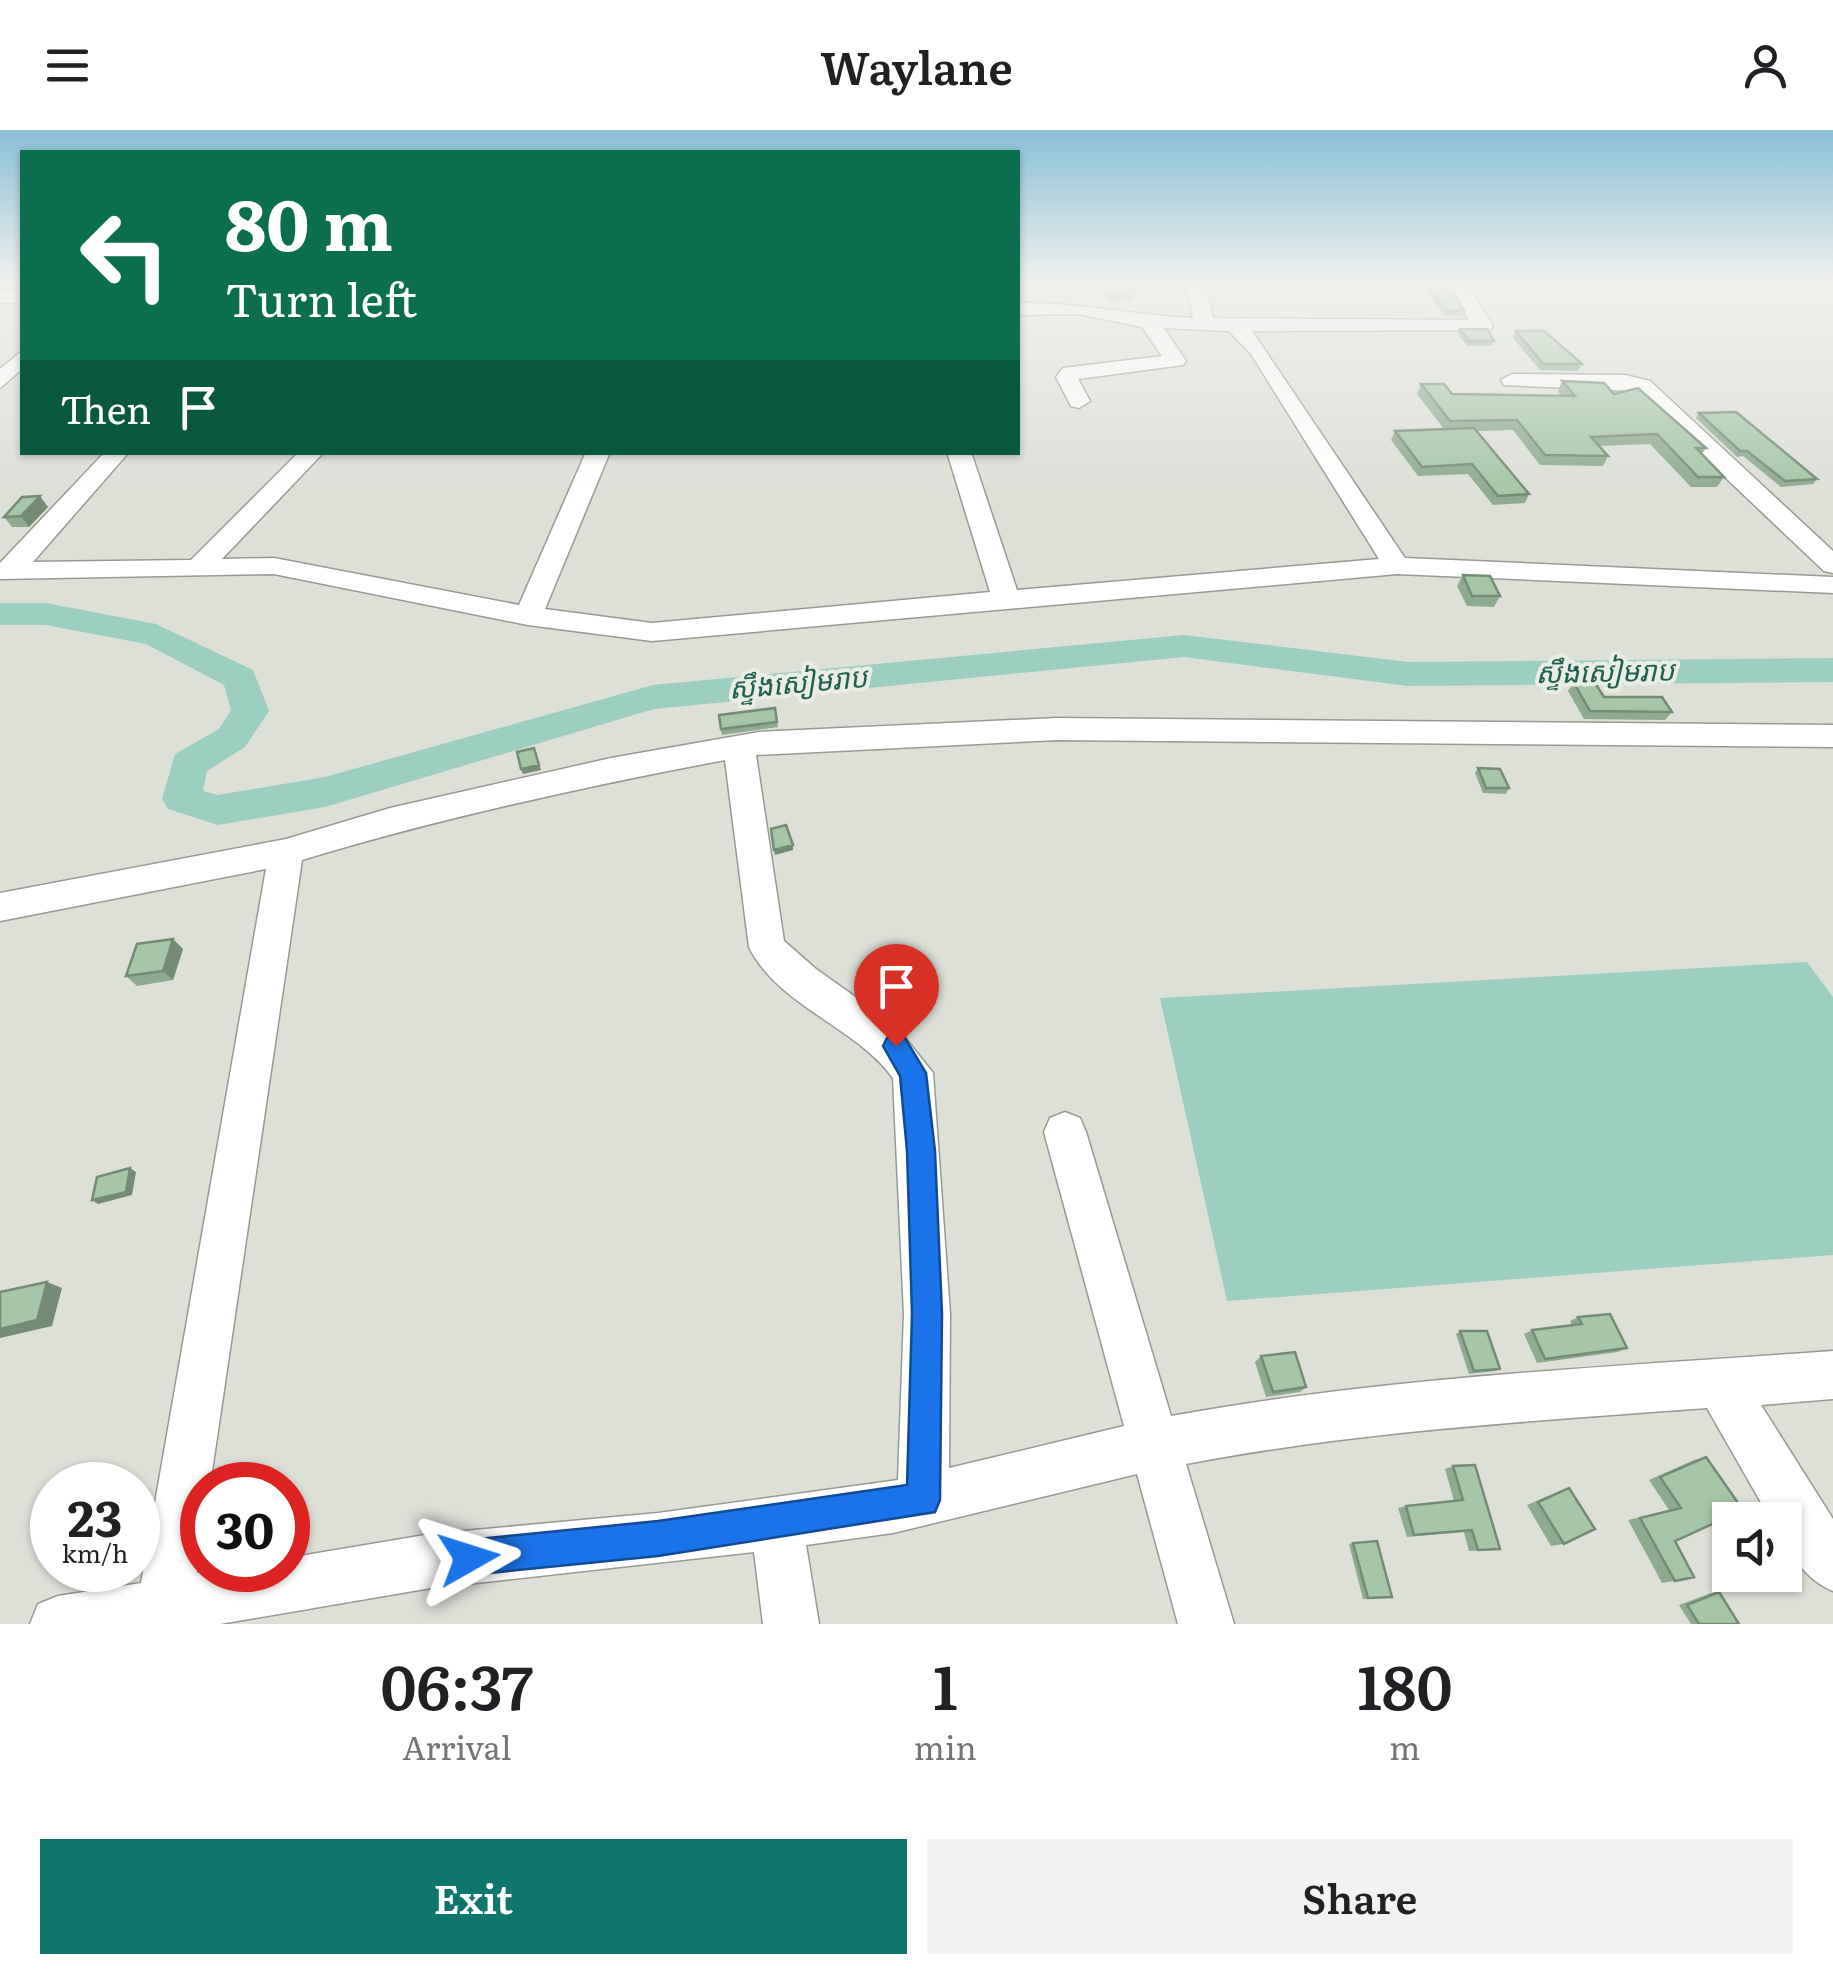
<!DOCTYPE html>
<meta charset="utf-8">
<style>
body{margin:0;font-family:Literata,"Noto Sans Khmer",serif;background:#f2f2f2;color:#202124;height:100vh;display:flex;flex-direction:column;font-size:38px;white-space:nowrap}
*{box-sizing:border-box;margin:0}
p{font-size:32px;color:#757577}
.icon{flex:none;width:55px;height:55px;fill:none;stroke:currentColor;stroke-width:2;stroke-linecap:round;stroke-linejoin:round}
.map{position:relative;height:1494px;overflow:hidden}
.sheet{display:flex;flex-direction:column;background:#fff;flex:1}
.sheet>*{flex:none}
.hud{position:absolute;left:20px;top:20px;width:1000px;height:305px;border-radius:0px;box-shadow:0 2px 8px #0004;background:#0b6e4f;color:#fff;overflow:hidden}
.controls{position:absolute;left:1712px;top:1372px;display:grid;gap:20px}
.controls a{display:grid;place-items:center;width:90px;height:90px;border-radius:0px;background:#fff;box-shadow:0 2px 8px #0004;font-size:50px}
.speed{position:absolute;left:30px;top:1332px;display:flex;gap:20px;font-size:50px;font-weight:700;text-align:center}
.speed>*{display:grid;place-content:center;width:130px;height:130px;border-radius:50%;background:#fff;box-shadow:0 2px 8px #0004;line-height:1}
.speed small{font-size:25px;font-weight:400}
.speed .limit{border:15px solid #d22;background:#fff;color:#111}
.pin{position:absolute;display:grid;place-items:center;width:85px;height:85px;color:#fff;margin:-102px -42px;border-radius:50% 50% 50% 0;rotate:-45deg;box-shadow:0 0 10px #0007}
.pin .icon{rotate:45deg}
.me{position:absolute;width:110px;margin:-55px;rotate:84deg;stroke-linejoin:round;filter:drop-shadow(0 0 8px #0008)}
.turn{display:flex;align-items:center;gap:35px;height:210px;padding:0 40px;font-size:45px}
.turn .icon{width:130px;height:130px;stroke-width:2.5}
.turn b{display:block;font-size:70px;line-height:85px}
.then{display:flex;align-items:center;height:95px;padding:0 40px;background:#0003;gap:20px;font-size:38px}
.eta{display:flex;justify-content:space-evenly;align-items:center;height:170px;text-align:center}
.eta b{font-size:60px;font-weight:600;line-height:70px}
.button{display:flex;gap:20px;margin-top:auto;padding:20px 40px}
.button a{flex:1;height:115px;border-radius:0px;background:#0f766e;color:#fff;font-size:40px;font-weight:600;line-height:115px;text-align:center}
.button a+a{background:#f2f2f2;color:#202124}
header{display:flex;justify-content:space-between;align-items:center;height:130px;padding:0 40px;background:#fff;font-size:45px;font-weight:600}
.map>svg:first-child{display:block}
.water{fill:#9ccfc0}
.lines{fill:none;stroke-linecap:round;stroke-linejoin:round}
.river{fill:#9ccfc0;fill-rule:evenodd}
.minor-casing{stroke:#989a92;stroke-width:3}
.minor{fill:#fff;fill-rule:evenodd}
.wall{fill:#8eab90}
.shaded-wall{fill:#748b75}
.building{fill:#a5c7a7;stroke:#748b75;stroke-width:2.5}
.route{fill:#1a73e8;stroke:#114b97;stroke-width:2.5}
.labels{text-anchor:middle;stroke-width:8;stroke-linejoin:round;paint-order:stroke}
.water-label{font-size:28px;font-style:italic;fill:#206051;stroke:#eaede4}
</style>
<header><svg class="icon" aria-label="menu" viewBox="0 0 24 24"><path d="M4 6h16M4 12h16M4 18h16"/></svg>Waylane<svg class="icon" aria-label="person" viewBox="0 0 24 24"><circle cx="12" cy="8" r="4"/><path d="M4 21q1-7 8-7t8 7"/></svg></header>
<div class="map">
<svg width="1833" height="1494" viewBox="0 0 1833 1494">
<rect width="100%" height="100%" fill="#dde0d7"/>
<path class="water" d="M1807 832 1833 867V1125L1227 1171 1160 868Z"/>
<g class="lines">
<path class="river" d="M0 473H46L156 494 253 540 269 581 245 617 207 641 203 661 218 665 325 647 653 555 1184 505 1408 532 1833 528V552L1408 556 1184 527 654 579 325 677 218 695 168 679 162 669 175 624 219 599 231 580 224 555 146 514 46 495H0Z"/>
<defs>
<path id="minor" d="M1186 152H1205L1213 188 1469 190 1447 152H1466L1493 196 1490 200 1252 201 1405 428 1833 447V463L1397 444 652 511 528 495 274 444 0 449V433L105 322H129L33 432 191 430 299 322H324L222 429 274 428 519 475 586 322H610L545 479 652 493 990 462 947 322H971L1017 460 1379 429 1251 224 1229 201 1164 198 1186 231 1183 235 1078 249 1090 271 1079 278 1071 276 1056 247 1063 238 1162 226 1142 197 1078 184 1018 185V173C1080 172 1132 185 1193 188Z
M0 161H22V173H0Z
M22 221V239L0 258V239Z
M1512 244 1625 245 1650 251 1833 421V443L1824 441 1634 261 1504 255 1501 250Z
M1057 588 1833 595V617L1057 610 756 625 784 811 816 839 895 895 933 943 950 1184 949 1338 1124 1296 1044 1002 1050 988 1065 982 1080 988 1086 1002 1171 1286C1390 1246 1612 1237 1833 1221V1269L1761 1275 1833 1389V1461C1804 1449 1785 1421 1785 1390H1771L1707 1278C1533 1291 1358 1301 1186 1334L1234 1494H1178L1137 1344 893 1403 806 1415 819 1494H763L754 1422 431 1458 220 1494H30L38 1474 58 1466 141 1453 266 739 0 791V763L286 709 390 678 611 628 759 602ZM725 630 749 817C778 876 855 896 893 948L904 1184 898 1350 658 1383 431 1404 288 1428V1440L197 1443 202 1355H210L302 730C441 688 582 657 725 630Z"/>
</defs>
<use href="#minor" class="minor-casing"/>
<use href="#minor" class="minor"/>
</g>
<path class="wall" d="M1098 152H1129L1134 162 1132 170 1107 171Z
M1424 152H1447L1464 181 1462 186H1444L1422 156Z
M1548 152H1593L1594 154 1592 159 1550 156Z
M1460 199 1494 211 1491 216H1467L1458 204Z
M1516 201 1582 234 1578 241 1540 240 1513 208Z
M1562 251 1614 264 1706 318 1702 324 1724 347 1717 357H1691L1650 314 1600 316 1608 326 1603 336 1540 335 1513 300 1477 301 1529 364 1525 373 1493 375 1468 344 1418 346 1391 310 1395 301 1444 299 1417 264 1421 254 1452 264 1561 266 1558 261Z
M1699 283 1817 349 1813 354 1781 357 1743 326 1737 327 1696 288Z
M48 377 29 397H12L4 387Z
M1463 445 1500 466 1494 477 1467 476 1457 456Z
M1574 553 1604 567 1672 582 1665 590 1584 589 1568 561Z
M775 578 778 597 722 605 721 599Z
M1478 638 1509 658 1506 664 1483 663 1475 643Z
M173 809 183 819 173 850 137 856 126 846Z
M1578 1187 1627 1218 1618 1222 1537 1233 1524 1204 1532 1200 1572 1195 1570 1191Z
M1460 1201 1500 1239 1495 1241 1469 1244 1456 1204Z
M1261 1226 1306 1257 1300 1262 1266 1267 1255 1232Z
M1706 1327 1675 1411V1451L1662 1453 1628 1390 1669 1380 1649 1350 1694 1330Z
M1453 1336 1500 1419 1469 1421 1464 1402 1407 1407 1398 1378 1406 1376 1454 1371 1445 1339Z
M1569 1358 1564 1414 1551 1416 1527 1375 1557 1362Z
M1353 1413 1392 1467 1363 1469 1349 1414Z
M1719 1462 1739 1494H1691L1679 1475 1711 1463Z"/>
<path class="shaded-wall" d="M40 366 48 377 29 397 21 386Z
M534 618 541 640 523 644 521 639Z
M793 715V720L775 725 774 720Z
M173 809 183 819 173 850 163 841Z
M130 1038 136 1042 132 1065 98 1074 92 1070Z
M47 1152 62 1158 52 1196 0 1208V1199Z"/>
<path class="building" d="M1103 152H1129L1134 162 1108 163Z
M1425 152H1447L1464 181H1446Z
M1460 199H1487L1494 211H1469Z
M1516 201H1544L1582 234H1543Z
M1562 251 1604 253 1614 264 1638 258 1706 318H1696L1724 347H1698L1657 304 1591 307 1608 326 1545 325 1517 290 1450 291 1421 254H1444L1452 264 1575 266Z
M1736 282 1817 349 1785 351 1747 321H1740L1699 283Z
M1474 298 1529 364 1498 366 1472 334 1422 337 1395 301Z
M40 366 21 386 4 387 22 367Z
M1463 445 1490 446 1500 466H1472Z
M1574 553H1595L1604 567H1662L1672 582 1590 581Z
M775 578 777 592 721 599 719 585Z
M534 618 539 635 521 639 517 622Z
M1478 638 1500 639 1509 658H1486Z
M786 695 793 715 774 720 771 699Z
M173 809 163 841 126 846 137 814Z
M130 1038 126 1062 92 1070 97 1047Z
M47 1152 37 1190 0 1199V1162Z
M1610 1184 1627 1218 1545 1229 1532 1200 1582 1194 1578 1187Z
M1460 1201H1487L1500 1239 1474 1241Z
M1295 1222 1306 1257 1273 1262 1261 1226Z
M1706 1327 1743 1380 1675 1411 1694 1447 1675 1451 1640 1388 1681 1378 1660 1347Z
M1475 1335 1500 1419 1478 1420 1472 1400 1414 1405 1406 1376 1463 1370 1453 1336Z
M1569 1358 1595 1399 1564 1414 1538 1372Z
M1377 1411 1392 1467 1368 1468 1353 1413Z
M1719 1462 1739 1494H1699L1687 1475Z"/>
<linearGradient id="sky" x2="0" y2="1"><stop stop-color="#89bfd8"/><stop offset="0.42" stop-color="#f0f1ed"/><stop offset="1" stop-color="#f0f1ed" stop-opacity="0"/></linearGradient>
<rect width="1833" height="362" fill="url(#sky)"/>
<path class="route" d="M896 905 905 908 926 943 935 1021 942 1184 940 1370 935 1382 658 1426 469 1445 457 1440 452 1428 457 1415 469 1410 658 1391 907 1355 912 1184 907 1021 900 946 883 916 887 908Z"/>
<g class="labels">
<g class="water-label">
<text transform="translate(1605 542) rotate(-1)" y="10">ស្ទឹងសៀមរាប</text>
<text transform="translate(798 553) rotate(-5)" y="10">ស្ទឹងសៀមរាប</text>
</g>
</g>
</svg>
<div class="controls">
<a><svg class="icon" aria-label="sound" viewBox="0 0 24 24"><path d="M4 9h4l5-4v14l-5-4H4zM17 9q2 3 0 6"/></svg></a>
</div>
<div class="speed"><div>23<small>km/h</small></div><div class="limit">30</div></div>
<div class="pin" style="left:896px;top:916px;background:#d93025"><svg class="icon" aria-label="arrive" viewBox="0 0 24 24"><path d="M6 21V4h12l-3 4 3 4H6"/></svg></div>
<svg class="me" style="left:469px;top:1428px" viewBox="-20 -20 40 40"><path d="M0-17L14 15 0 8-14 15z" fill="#1a73e8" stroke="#fff" stroke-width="4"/></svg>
<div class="hud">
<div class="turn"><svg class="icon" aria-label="left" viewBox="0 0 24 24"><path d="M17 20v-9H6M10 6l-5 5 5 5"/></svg><div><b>80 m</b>Turn left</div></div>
<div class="then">Then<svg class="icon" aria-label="arrive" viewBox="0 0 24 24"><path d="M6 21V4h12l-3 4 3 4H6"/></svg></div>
</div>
</div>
<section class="sheet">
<div class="eta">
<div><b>06:37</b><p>Arrival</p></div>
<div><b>1</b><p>min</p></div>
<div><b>180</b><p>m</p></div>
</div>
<div class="button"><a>Exit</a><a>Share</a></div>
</section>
